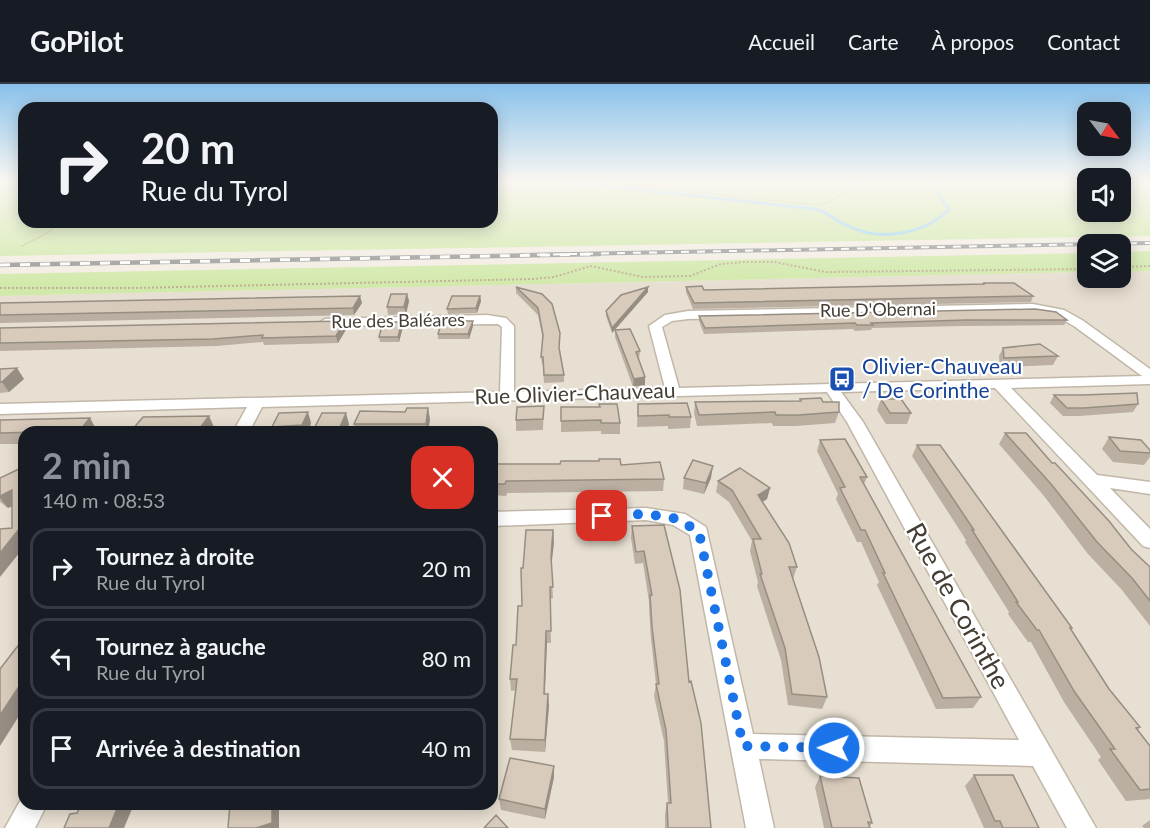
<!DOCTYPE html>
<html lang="fr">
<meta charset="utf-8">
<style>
body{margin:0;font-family:Lato,sans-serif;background:#242831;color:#f1f3f6;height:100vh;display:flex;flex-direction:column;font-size:22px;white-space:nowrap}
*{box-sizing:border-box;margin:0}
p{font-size:20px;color:#9ea1a6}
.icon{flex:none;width:33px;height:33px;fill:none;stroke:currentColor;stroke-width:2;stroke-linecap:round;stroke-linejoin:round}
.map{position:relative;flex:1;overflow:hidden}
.sheet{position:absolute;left:18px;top:342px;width:480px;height:384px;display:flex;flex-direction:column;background:#171b24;border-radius:18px;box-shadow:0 3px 15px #0003}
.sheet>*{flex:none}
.guide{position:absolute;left:18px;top:18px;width:480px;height:126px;border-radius:18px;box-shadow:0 3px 15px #0003;background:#171b24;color:#f1f3f6;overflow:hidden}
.needle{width:39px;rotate:122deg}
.controls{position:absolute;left:1077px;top:18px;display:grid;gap:12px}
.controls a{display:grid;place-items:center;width:54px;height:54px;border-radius:12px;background:#171b24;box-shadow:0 3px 15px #0003;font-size:30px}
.pin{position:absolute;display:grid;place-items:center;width:51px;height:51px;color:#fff;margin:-26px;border-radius:12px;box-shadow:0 3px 9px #0006}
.me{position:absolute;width:66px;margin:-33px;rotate:271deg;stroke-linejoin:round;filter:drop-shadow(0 0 4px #0008)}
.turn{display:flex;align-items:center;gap:21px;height:126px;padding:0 24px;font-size:27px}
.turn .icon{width:78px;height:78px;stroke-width:2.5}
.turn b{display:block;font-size:42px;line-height:51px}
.round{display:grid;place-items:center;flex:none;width:63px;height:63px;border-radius:18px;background:#242831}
.summary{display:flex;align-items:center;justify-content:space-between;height:102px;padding:0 24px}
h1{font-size:36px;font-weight:700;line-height:45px;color:#8c9099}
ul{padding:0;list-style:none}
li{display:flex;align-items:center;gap:18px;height:81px;margin:0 12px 9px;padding:0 12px;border:3px solid #363941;border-radius:18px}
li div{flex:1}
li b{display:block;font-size:22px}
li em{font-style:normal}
header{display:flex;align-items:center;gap:36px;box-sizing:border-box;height:84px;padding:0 30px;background:#171b24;border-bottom:2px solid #363941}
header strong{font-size:28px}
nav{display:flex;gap:33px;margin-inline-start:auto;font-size:21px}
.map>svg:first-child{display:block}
.residential{fill:#e7dfd1;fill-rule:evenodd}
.green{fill:#d1e9aa}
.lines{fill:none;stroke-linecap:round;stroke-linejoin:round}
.stream{stroke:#9cd5f3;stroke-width:3}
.minor-casing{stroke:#c1b7a9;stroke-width:3}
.path-far1{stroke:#c1af96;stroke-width:1.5;stroke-dasharray:1.5 1.5;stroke-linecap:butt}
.path{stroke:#c1af96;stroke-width:2;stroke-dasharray:2 2;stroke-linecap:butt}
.minor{fill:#fff;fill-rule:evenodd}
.rail-far1-casing{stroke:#949494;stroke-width:4}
.rail-casing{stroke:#949494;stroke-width:4.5}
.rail-far1{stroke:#fff;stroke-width:2;stroke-dasharray:8;stroke-linecap:butt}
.rail{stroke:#fff;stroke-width:3;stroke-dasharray:10;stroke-linecap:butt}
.wall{fill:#baafa1}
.shaded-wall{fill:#978e83}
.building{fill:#d8cbbb;stroke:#978e83;stroke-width:1.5}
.route{stroke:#1a73e8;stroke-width:10;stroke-dasharray:0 18}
.labels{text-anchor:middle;stroke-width:4.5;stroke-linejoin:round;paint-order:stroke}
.far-street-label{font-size:18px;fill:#453d33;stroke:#fff}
.transit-label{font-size:21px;fill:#164399;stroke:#fff;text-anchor:start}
.street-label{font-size:21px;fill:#453d33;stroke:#fff}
.near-street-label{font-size:26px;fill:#453d33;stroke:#fff}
</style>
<header>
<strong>GoPilot</strong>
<nav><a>Accueil</a><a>Carte</a><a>À propos</a><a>Contact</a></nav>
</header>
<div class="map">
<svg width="1150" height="744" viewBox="0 0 1150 744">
<rect width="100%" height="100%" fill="#f3ede3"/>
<path class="residential" d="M1150 187V744H0V212L1087 188 1088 194H1120L1121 188ZM24 348H492V720H24Z"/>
<path class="green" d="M0 97H24V138H492V97H1087L1088 128H1120L1121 97H1150V152L0 172Z
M1150 167V187L1121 188V168Z
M1088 169 1087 188 0 212V190Z"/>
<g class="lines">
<path class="stream" d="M561 97 815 125C828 128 836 137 848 142 881 158 923 150 949 126L930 97"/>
<defs>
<path id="minor" d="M1033 220 1064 226 1082 236 1150 285V300L1011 304 1097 391 1150 398V410L1110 404 1150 445V464L1143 462 995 304 841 308 863 338 1096 744H1067L1033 682 759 675 774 744H746L690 451 673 441 646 436 492 442V428L646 424 685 430 706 443 753 650 1019 656 847 338 827 308 262 323 249 348H233L247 323 0 330V320L500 308 502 243 498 240 321 242 319 239 325 235 487 231 506 234 514 242V308L665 304 649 242 665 231 688 227ZM1033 228 1056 232 1074 242 1142 292 679 304 662 243 672 237 688 235Z
M24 710V720H47L35 744H5Z"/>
</defs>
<use href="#minor" class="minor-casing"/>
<path class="path-far1" d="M592 97 817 121 830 118 859 97
M22 162 49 148 61 138"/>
<path class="path" d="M1120 183 1150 182
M0 204H134L532 195 554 193 591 182 643 193 690 192 721 180 745 178H774L826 188 1088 185"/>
<use href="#minor" class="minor"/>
<defs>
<path id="rail-far1" d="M521 171 1150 159"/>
<path id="rail" d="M0 181 599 170"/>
</defs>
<use href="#rail-far1" class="rail-far1-casing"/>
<use href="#rail" class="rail-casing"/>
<use href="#rail-far1" class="rail-far1"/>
<use href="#rail" class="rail"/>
</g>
<path class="wall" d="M983 199 1033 212 1031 218 693 225 686 208V203L704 206 982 200Z
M516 203 542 210 560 266 564 291V298L544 299 543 280H542L541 273 543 255 538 231 516 209Z
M648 203V208L612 249 606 232V227Z
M407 210 409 217 406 230 388 231 387 223Z
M480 212 481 217 477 229 448 230 447 225Z
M0 219H362L354 231 0 239Z
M699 232 1067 236 1064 241 964 242 872 244 871 246 855 247 853 245 704 250 699 237Z
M345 237 347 244 338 259 264 261 263 258 216 262 0 267V244Z
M402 238 403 243 399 258H380L379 253Z
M473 242 469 255H438V250Z
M615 246 640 267 639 275 645 293V301L633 303 615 253Z
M1003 264 1058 272 1053 281 1000 283 999 272Z
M0 285 24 295 9 308 0 309Z
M1054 311H1082L1138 320 1133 328 1079 332H1063L1050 319Z
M800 315 823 318 839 328 835 339 796 342H773L772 339 697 342 694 329 695 318 799 317Z
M881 315 911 329 907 340H886L877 326Z
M638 320 691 333 690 344 668 345V342L637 343Z
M544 322 543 346 516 347V336Z
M561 323 620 339V350H601V347L561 348Z
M405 328 430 335 428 348H356L354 340Z
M0 336 96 345 94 348H24V360H0Z
M311 339 308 348H274L272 343Z
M349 340 346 348H316L315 343Z
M214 343 210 348H133L132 346Z
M1005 349 1052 379 1131 465 1150 483V542L1122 506 1088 470 1044 412 999 360Z
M1109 353 1150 366V373L1144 381 1113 378 1102 365Z
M820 356 867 393 864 400 981 613 973 624 936 625 877 501 879 498 861 458H857L836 415 838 410 817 367Z
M917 361 1072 544 1071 545 1109 605 1140 643 1138 646 1150 662V715L1126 717 1098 676 1101 673 1064 618 1031 558H1028L1008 530 1009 528 965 458 966 456 912 372Z
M492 380 621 381 664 395 663 407 507 409 506 412 492 411Z
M19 385 12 444V422L8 424 0 418V394Z
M684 394H711L704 410 683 405Z
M718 397 770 404 767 415 762 418 797 483 793 495 827 613 822 625 788 621 781 576 757 502 758 498 750 467 752 457 729 418 716 408Z
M664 441 689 598 711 744H665V730L667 719H668L664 657 654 612 656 600 651 555 649 523V517L643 479 635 480 631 454 632 442Z
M553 446 554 458 551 482 553 514 550 515 551 559H547L545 610H548L549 622 545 668 512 666 510 655 516 606 511 607 510 595 516 561 522 522 523 484Z
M554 682V693L545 735 501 726 499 715Z
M974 691 1039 744H984L965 702Z
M820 692 872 739 869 743 870 744H824L815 703Z
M1150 736V744H1144L1142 742Z"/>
<path class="shaded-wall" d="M648 203V208L612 249V244Z
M407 210 409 217 406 230 404 223Z
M360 212 362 219 354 231 353 224Z
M480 212 481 217 477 229 476 224Z
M345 237 347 244 338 259 336 252Z
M473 237V242L469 255 468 250Z
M402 238 403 243 399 258 398 253Z
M17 284 24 295 9 308 2 298Z
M645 293V301L633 303 634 295Z
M428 324 430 335 428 348H427L426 340Z
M308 328 311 339 308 348H304L302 341Z
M346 329 349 340 346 348H342L340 343Z
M209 332 214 343 210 348H197Z
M90 334 96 345 94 348H80L79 347Z
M713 382 711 394 704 410 706 399Z
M770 404 767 415 755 423 758 411Z
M12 406 21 418 8 424 0 414V412Z
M24 439V463L0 493V469Z
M553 446 554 458 551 485V473Z
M546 547 547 559 544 621V610Z
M24 595V624L0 662V631Z
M548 610 549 622 545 668V656Z
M554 682V693L545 735V725Z
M119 720H134L124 744H109Z
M272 720H279V744H256Z"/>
<path class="building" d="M983 199H1014L1033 212 694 219 686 203 702 202 704 206 985 200Z
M516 203 542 210 552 220 560 249 559 264 564 291H544L543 273H541L543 251 538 224Z
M648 203 612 244 606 227 621 211Z
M391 210H407L404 223H387Z
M360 212 353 224 0 231V219Z
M452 212H480L476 224 447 225Z
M1035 225 1056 228 1067 236H966L871 239 873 241H857L855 239 705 244 699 232Z
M345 237 336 252 262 254 263 251 213 255 0 259V244Z
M442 237H473L468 250H438Z
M383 238H402L398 253H379Z
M630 245 640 267 636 268 645 293 634 295 615 246Z
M1040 260 1058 272 1004 274 1003 264Z
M17 284 2 298H0V285Z
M1137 309 1138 320 1084 324H1067L1054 311H1082Z
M821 314 823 318H839V328L799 331H776L775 328 699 331 695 318 801 317 800 315Z
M881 315H901L911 329H890Z
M687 319 691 333H669V331L638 332V320Z
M599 320H617L620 339H601V336L561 337V323H600Z
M544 322 543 335 516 336 517 323Z
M407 324H428L426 340H354L360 327 405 328Z
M308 328 302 341 272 343 279 329Z
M322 329H346L340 343H315Z
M209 332 197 348H171L173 346H132L143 333Z
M90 334 79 347 0 349V336Z
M1005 349H1026L1052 379H1055L1109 437 1131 465 1150 483V517L1132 494 1097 458 1051 400Z
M1109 353 1141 356 1150 366V369L1120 367Z
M845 355 867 393H860L981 613 943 614 883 489H885L865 446H861L840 404 845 403 820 356Z
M917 361H940L1072 544H1070L1109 605 1140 643 1136 644 1150 662V705L1140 706 1110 665H1115L1074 607 1039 546H1037L1016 518H1018L972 446H974Z
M599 375H620L621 381 660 378 664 395 506 397 505 400H492V380H560L561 377H599Z
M693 376 713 382 706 399 684 394Z
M740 384 770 404 758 411 789 459 797 483H789L819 573 827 613 792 610 785 564 760 490H762L753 455H761L732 406 718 397Z
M19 385 24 389V439L0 469V445L12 444V406L0 412V394Z
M664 441 680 506 689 598 691 597 701 639 711 744H668L667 719H671L666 646 656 600H659L652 543 650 511H652L644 467 636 468 632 442Z
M526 446H553L551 473 553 503H550L551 547H546L544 610H548L545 656 510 655 517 595H510L513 561H516L518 522H522L521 484H523Z
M24 554V595L0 631V585Z
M510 674 554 682 545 725 499 715Z
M974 691H1013L1039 744H1003L1000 737H995Z
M820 692 859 694 872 739 868 738 870 744H832Z
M82 720H119L109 744H64L70 730 77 729Z
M230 720H272V739L256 744H228Z
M496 731 508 744H484Z"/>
<linearGradient id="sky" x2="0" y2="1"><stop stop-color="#89c1ec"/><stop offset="0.48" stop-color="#faf7f2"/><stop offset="1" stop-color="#faf7f2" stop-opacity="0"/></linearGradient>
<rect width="1150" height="202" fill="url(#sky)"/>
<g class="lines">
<path class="route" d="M602 432 646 430 678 435 699 448 743 662 834 664"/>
</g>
<defs>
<symbol id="bus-square" viewBox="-11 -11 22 22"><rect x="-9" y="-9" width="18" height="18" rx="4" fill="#1a4fb4" stroke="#fff"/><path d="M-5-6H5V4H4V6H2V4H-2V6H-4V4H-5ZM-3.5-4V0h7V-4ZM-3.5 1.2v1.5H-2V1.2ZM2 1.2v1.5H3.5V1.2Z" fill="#fff"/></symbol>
</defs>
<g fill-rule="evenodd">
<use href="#bus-square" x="827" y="280" width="30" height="30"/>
</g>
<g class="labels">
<g class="far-street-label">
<text transform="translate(878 226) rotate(-1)" y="6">Rue D'Obernai</text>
<text transform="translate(398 237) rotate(-1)" y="6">Rue des Baléares</text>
</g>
<g class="transit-label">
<text x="862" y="290">Olivier-Chauveau<tspan x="862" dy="24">/ De Corinthe</tspan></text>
</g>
<g class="street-label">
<text transform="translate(575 310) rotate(-2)" y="7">Rue Olivier-Chauveau</text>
</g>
<g class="near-street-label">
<text transform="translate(958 522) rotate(61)" y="9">Rue de Corinthe</text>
</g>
</g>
</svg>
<div class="controls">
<a><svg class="needle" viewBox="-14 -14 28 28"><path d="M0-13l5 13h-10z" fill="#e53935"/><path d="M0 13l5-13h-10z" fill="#9ea1a6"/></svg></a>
<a><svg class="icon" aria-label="sound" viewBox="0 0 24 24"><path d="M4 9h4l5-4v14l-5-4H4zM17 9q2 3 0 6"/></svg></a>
<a><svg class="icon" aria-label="layers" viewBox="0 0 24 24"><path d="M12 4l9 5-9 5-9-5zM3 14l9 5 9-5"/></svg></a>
</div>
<div class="pin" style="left:602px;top:432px;background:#d93025"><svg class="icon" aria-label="arrive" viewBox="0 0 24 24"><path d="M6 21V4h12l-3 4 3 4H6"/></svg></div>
<svg class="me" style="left:834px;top:664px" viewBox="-20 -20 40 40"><circle r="17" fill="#1a73e8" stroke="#fff" stroke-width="3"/><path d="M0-11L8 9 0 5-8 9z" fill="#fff"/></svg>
<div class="guide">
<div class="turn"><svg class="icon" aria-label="right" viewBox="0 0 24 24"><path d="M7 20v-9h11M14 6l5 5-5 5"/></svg><div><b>20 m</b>Rue du Tyrol</div></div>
</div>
<section class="sheet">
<div class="summary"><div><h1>2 min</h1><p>140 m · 08:53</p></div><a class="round" style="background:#d93025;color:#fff"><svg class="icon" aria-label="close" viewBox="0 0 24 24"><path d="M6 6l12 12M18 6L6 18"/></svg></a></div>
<ul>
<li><svg class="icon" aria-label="right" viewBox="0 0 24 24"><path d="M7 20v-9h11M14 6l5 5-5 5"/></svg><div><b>Tournez à droite</b><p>Rue du Tyrol</p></div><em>20 m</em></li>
<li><svg class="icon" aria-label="left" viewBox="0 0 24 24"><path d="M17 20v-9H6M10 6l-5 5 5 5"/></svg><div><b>Tournez à gauche</b><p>Rue du Tyrol</p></div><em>80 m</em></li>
<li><svg class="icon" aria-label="arrive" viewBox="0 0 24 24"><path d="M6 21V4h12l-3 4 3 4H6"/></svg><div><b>Arrivée à destination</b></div><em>40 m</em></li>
</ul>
</section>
</div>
